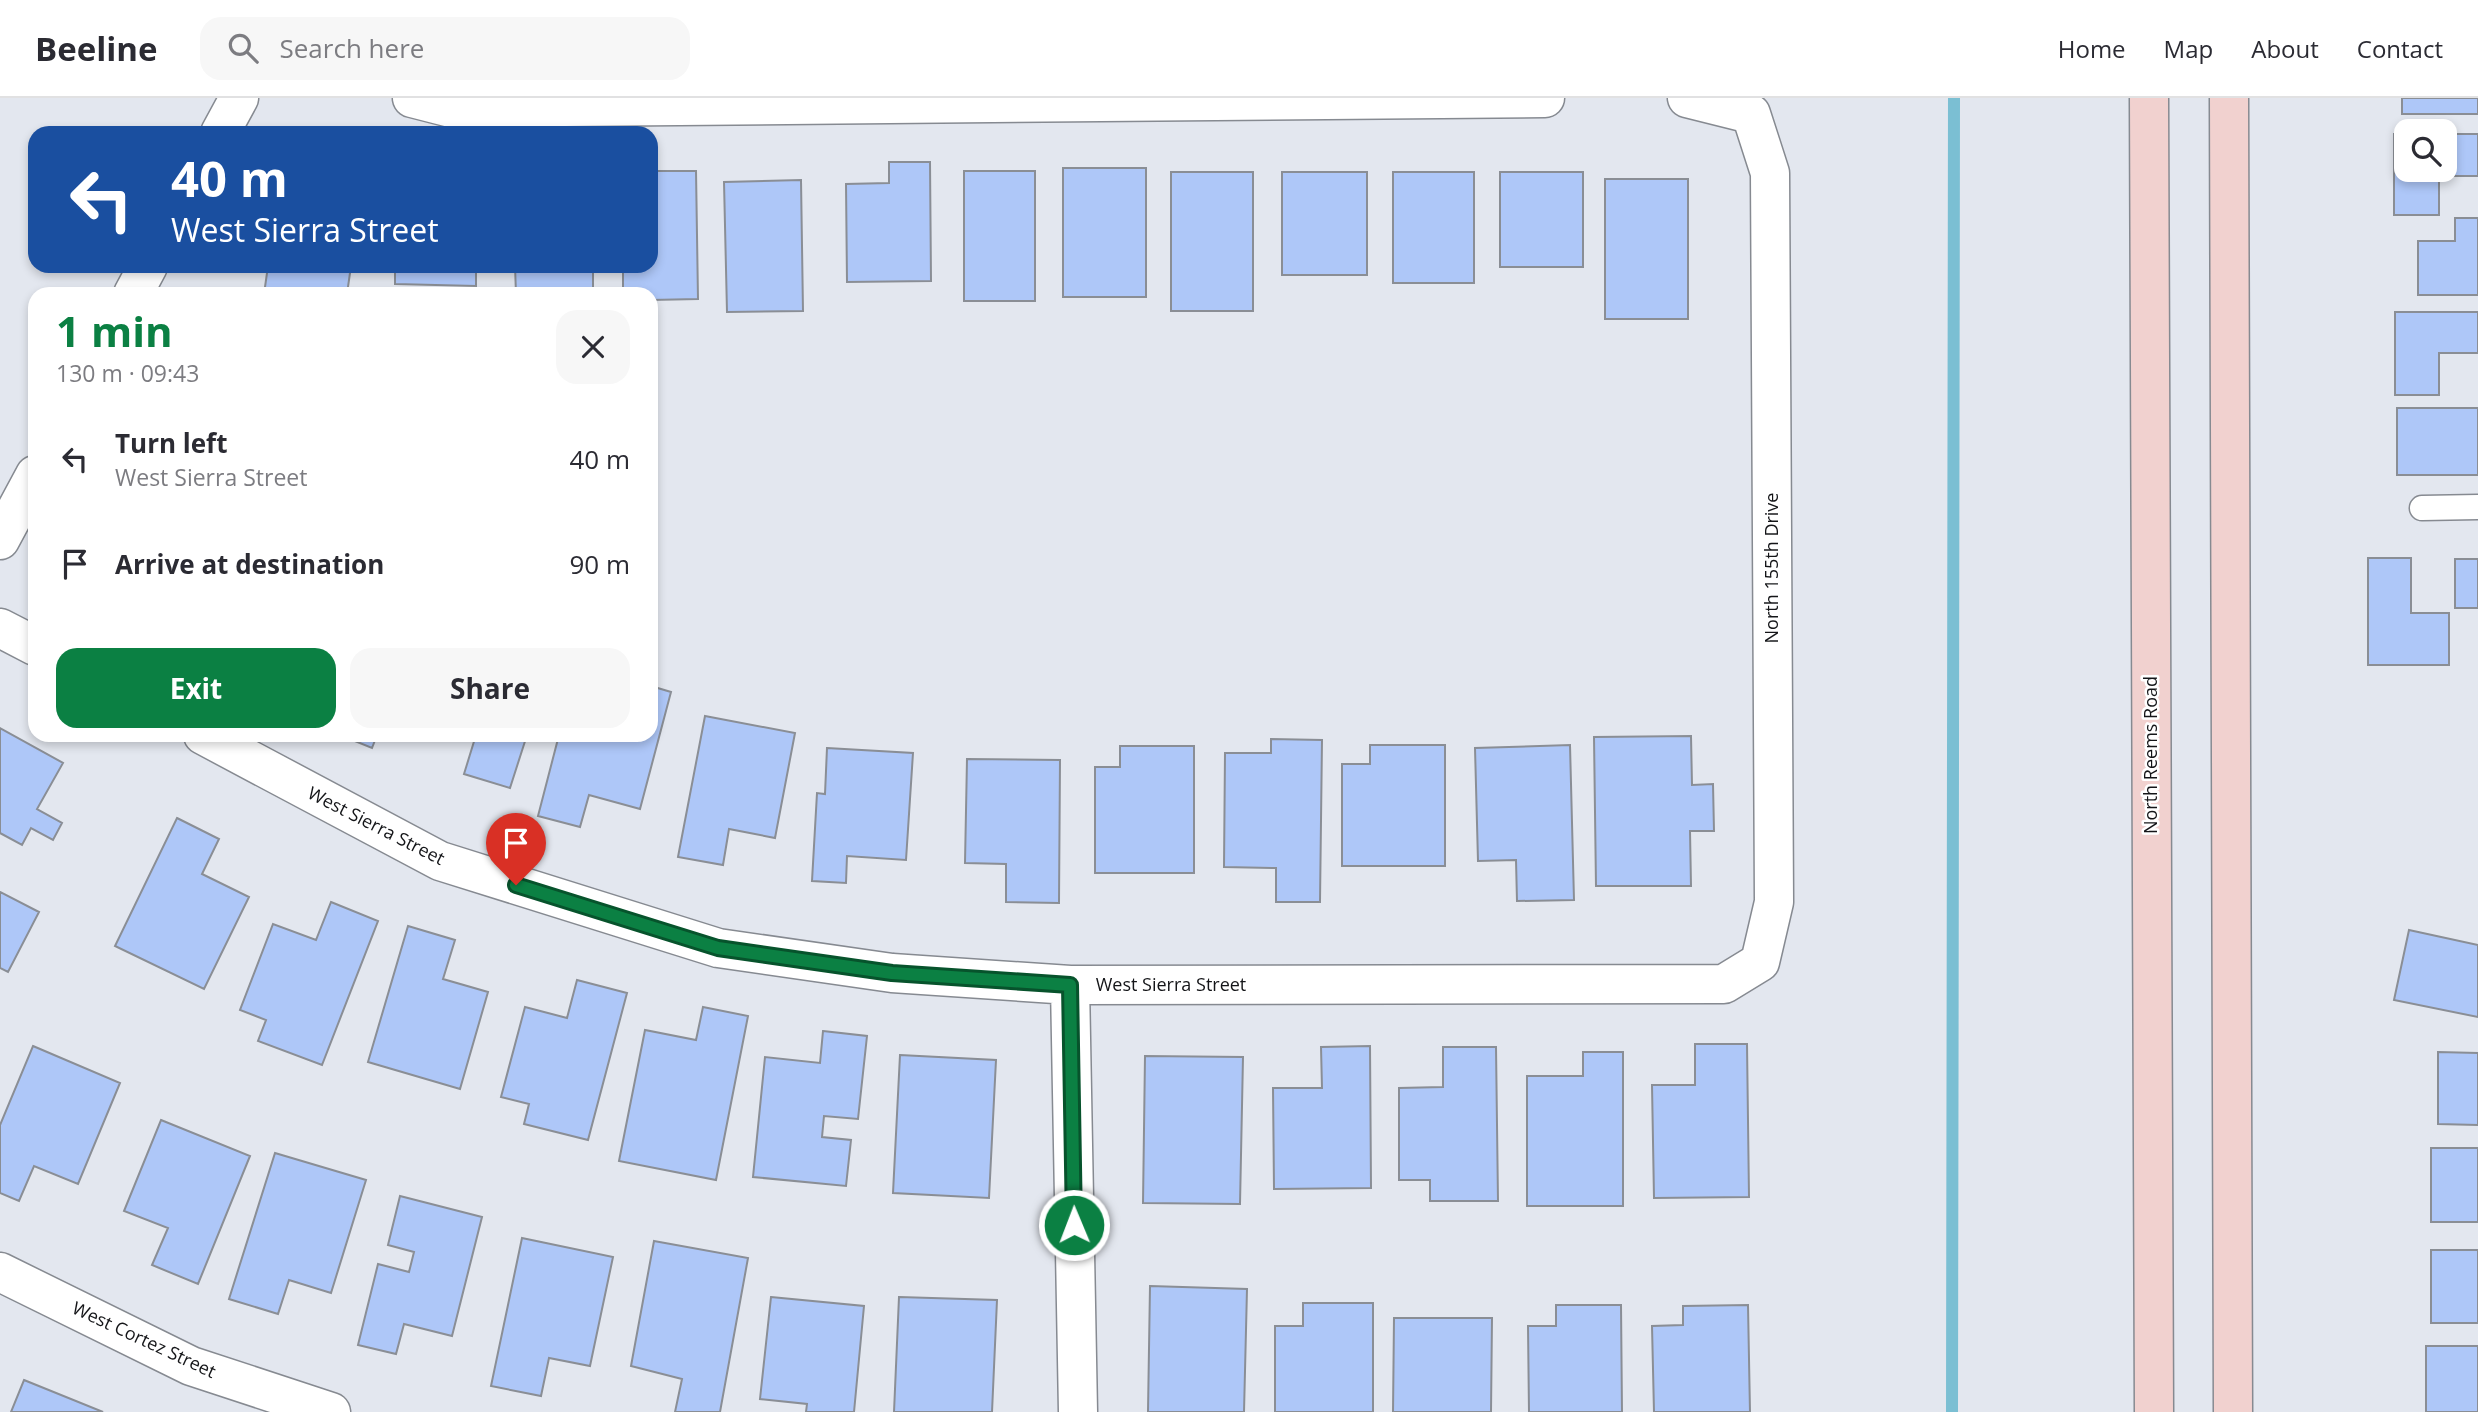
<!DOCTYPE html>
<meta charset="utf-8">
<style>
body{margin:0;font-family:"Open Sans",sans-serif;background:#f7f7f7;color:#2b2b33;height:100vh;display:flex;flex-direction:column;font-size:26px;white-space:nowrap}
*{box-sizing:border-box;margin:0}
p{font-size:23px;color:#7c7c81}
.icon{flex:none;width:38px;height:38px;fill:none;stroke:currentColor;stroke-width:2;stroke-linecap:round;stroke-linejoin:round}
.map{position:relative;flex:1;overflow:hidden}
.panel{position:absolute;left:28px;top:189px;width:630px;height:455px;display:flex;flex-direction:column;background:#fff;border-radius:21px;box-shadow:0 4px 10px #0003}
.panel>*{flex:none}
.banner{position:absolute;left:28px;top:28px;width:630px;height:147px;border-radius:21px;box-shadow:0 4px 10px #0003;background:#1a4fa0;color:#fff;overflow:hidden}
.fabs{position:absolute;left:2394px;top:21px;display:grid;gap:14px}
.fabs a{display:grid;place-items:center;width:63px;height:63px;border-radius:14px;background:#fff;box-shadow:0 4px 10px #0003;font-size:35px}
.pin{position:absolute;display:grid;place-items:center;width:60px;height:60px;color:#fff;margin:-72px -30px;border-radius:50% 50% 50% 0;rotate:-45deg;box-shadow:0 0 7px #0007}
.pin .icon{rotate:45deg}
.me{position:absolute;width:77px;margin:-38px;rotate:359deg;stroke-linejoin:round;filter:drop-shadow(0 0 5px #0008)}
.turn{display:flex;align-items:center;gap:24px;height:147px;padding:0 28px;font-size:32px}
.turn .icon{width:91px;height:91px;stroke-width:2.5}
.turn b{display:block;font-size:49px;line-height:60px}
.round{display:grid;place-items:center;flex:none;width:74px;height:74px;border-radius:21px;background:#f7f7f7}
.overview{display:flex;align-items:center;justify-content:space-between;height:119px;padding:0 28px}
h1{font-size:42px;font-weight:700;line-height:52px;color:#0b8043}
.cta{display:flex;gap:14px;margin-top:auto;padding:14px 28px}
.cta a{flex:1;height:80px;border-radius:21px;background:#0b8043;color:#fff;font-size:28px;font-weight:700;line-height:80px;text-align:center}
.cta a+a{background:#f7f7f7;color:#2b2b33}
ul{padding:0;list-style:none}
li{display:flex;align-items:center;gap:21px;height:105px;padding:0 28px}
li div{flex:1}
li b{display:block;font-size:26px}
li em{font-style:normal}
header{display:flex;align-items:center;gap:42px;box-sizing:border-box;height:98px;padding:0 35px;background:#fff;border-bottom:2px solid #e1e1e2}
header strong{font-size:33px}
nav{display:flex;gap:38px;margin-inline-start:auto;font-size:24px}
.search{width:490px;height:63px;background:#f7f7f7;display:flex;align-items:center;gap:18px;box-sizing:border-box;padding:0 24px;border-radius:21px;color:#7c7c81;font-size:26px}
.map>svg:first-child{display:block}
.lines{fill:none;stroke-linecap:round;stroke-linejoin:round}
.stream{stroke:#7bbfd3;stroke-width:12}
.building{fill:#aec7f8;stroke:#8a8e95;stroke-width:2}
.service-casing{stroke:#868a91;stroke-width:27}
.minor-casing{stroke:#868a91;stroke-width:41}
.secondary-casing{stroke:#868a91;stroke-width:41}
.service{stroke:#fff;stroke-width:24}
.minor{stroke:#fff;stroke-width:38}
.secondary{stroke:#f1d1cf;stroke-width:38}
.route-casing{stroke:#07532c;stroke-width:18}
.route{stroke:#0b8043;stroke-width:12}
.labels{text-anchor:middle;stroke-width:5;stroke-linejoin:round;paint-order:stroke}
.street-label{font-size:18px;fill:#141518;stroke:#fff}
</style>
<header>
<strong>Beeline</strong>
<div class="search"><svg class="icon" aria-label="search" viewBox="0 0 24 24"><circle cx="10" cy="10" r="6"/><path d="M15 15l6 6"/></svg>Search here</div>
<nav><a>Home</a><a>Map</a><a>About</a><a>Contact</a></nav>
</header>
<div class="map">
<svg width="2478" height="1314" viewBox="0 0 2478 1314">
<rect width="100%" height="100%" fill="#e3e7ef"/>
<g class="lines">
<path class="stream" d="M1952 1314 1954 0"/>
</g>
<path class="building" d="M2402 0H2478V16H2402Z
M2394 36H2406V72H2445V36H2478V78H2439V117H2394Z
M889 64H930L931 183 847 184 846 86 889 85Z
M1063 70H1146V199H1063Z
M651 73H696L698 201 651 202V196H623V168H651Z
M964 73H1035V203H964Z
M1171 74H1253V213H1171Z
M1282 74H1367V177H1282Z
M1393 74H1474V185H1393Z
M1500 74H1583V169H1500Z
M1605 81H1688V221H1605Z
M801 82 803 213 727 214 724 84Z
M2455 120H2478V197H2418V143H2455Z
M268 168H351L347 196H264Z
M395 168H476V188L395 186Z
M515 168H593V196H516Z
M2395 214H2478V255H2439V297H2395Z
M2397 310H2478V377H2397Z
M2368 460H2411V515H2449V567H2368Z
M2455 461H2478V510H2455Z
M651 588 671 594 640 711 589 697 580 729 538 718 559 637 588 642 589 637H651Z
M705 618 795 635 775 740 729 731 723 767 678 759Z
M0 630 63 665 37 711 62 725 53 742 31 730 22 747 0 735Z
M340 637H377L372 650Z
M476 637H527L510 690 464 676Z
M1691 638 1692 687 1713 686 1714 733H1690L1691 788H1596L1594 639Z
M1271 641 1322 642 1320 804H1276V770L1224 769 1225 655H1271Z
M1370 647H1445V768H1342V666H1370Z
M1570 647 1574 802 1517 803 1516 762 1478 763 1475 650Z
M1120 648H1194V775H1095V669H1120Z
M827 650 913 655 906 762 847 758 846 785 812 783 817 695 825 696Z
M967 661 1060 662 1059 805 1006 804V766L965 765Z
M177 720 219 741 202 776 249 799 204 891 115 848Z
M0 794 39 814 8 874 0 870Z
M331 804 378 823 322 967 258 943 266 922 240 912 273 826 316 842Z
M408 828 455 842 443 881 488 894 460 991 368 964Z
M2409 832 2478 847V919L2394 902Z
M577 882 627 895 588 1042 524 1026 529 1006 501 999 525 909 567 920Z
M703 909 748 918 716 1082 619 1063 645 932 696 942Z
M823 933 867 938 858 1021 824 1018 822 1039 851 1042 846 1088 753 1079 765 959 820 965Z
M1695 946H1747L1749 1099 1654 1100 1652 987H1695Z
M33 948 120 985 78 1086 34 1068 19 1103 0 1095V1027Z
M1370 948 1371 1090 1274 1091 1273 990H1322L1321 949Z
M1443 949H1496L1498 1103H1430V1082H1399V990L1443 989Z
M1583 954H1623V1108H1527V978H1583Z
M2438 954 2478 955V1027L2438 1026Z
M900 957 996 962 989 1100 893 1095Z
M1145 958 1243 959 1240 1106 1143 1105Z
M161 1022 250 1058 198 1186 152 1167 168 1130 124 1113Z
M2431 1050H2478V1124H2431Z
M275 1055 366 1082 331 1195 289 1182 278 1216 229 1201Z
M400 1098 482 1119 452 1238 404 1226 396 1256 358 1247 378 1166 409 1174 414 1154 388 1147Z
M522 1140 613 1159 590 1268 549 1260 541 1298 491 1288Z
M654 1143 748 1160 720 1314H675L682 1281 631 1268Z
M2431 1152H2478V1225H2431Z
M1150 1188 1247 1191 1244 1314H1148Z
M771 1199 864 1208 854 1314H806L807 1306 760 1301Z
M899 1199 997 1202 992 1314H894Z
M1303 1205H1373V1314H1275V1228H1303Z
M1556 1207H1621L1622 1314H1529L1528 1228H1556Z
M1748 1207 1750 1314H1654L1652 1228 1683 1227V1208Z
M1394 1220H1492L1491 1314H1393Z
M2426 1248H2478V1314H2426Z
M24 1282 103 1314H11Z"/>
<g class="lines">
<defs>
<path id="service" d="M2422 410 2478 409"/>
<path id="minor" d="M412 0 451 10 1545 0
M220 35 239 0
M133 196 148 168
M0 442 35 377
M0 530 35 548
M203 637 440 763 718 850 892 875 1070 887 1724 886 1760 864 1774 804 1770 75 1751 16 1687 0
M1070 887 1078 1314
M0 1174 191 1268 331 1314"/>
<path id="secondary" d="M2149 0 2154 1314
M2229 0 2233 1314"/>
</defs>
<use href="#service" class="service-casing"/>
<use href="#minor" class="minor-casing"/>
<use href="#secondary" class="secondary-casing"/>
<use href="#service" class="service"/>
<use href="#minor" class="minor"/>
<use href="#secondary" class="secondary"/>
</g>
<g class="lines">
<defs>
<path id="route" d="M516 787 718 850 892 875 1070 887 1074 1127"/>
</defs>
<use href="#route" class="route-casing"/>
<use href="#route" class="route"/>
</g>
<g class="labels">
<g class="street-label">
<text transform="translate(1772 470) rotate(-90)" y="6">North 155th Drive</text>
<text transform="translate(2151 657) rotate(-90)" y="6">North Reems Road</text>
<text transform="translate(376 728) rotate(27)" y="6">West Sierra Street</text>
<text x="1171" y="893">West Sierra Street</text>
<text transform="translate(144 1242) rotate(25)" y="6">West Cortez Street</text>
</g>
</g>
</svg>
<div class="fabs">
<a><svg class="icon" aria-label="search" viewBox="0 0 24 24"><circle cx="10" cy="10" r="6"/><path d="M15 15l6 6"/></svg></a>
</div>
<div class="pin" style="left:516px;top:787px;background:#d93025"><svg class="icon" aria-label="arrive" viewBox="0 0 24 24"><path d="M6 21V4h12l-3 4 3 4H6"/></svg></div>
<svg class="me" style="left:1074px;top:1127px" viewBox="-20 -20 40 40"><circle r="17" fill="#0b8043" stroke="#fff" stroke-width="3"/><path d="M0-11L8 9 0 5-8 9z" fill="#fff"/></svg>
<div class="banner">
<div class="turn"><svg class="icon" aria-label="left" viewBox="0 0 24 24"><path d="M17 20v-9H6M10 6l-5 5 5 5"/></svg><div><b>40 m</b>West Sierra Street</div></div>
</div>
<section class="panel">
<div class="overview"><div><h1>1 min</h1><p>130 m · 09:43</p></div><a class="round"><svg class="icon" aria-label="close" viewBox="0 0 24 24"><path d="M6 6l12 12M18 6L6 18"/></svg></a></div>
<ul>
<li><svg class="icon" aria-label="left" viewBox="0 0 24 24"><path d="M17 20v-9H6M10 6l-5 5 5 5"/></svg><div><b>Turn left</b><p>West Sierra Street</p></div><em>40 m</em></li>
<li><svg class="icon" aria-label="arrive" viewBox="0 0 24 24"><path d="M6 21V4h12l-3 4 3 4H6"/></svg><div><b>Arrive at destination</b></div><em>90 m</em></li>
</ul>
<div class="cta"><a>Exit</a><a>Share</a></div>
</section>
</div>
